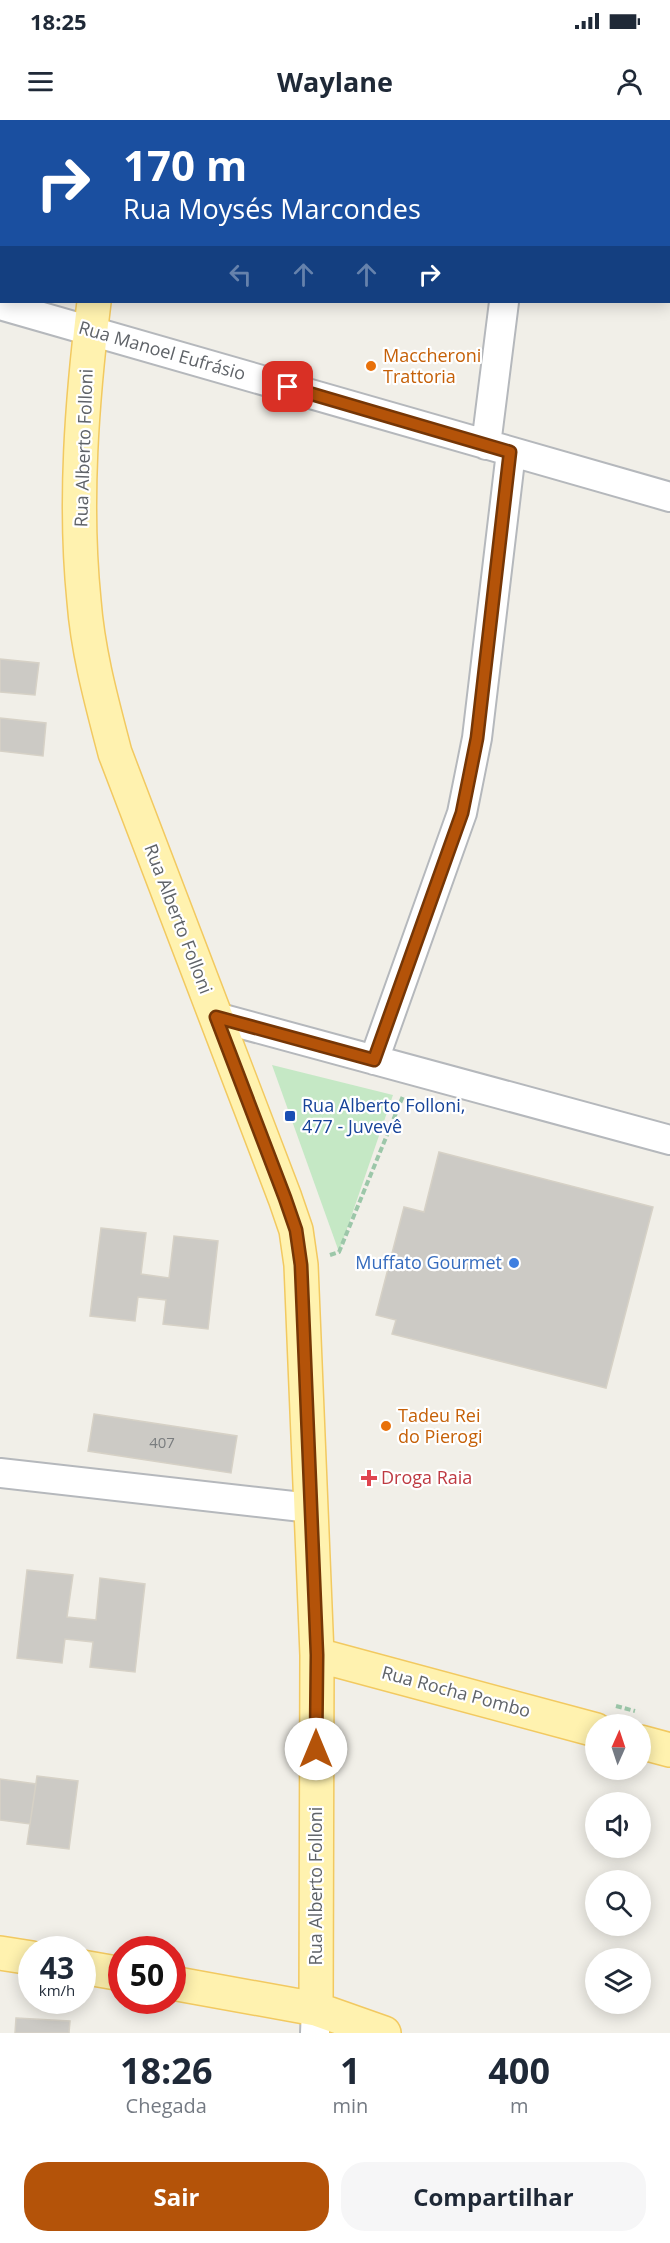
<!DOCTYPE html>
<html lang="pt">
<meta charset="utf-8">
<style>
body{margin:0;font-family:"Open Sans",sans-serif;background:#f6f6f7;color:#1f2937;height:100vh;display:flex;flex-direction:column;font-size:22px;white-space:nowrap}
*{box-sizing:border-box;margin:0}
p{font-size:20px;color:#747a83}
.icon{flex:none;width:33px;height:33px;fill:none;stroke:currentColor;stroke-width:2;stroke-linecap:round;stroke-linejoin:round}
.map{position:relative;height:1913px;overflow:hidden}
.details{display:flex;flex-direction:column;background:#fff;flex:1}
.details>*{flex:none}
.hud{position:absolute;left:0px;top:0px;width:670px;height:183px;box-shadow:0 3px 15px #0003;background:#1a4fa0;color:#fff;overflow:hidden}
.needle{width:39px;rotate:3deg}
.fabs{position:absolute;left:585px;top:1594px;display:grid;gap:12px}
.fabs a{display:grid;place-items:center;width:66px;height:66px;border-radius:50%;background:#fff;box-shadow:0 3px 15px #0003;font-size:30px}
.speed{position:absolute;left:18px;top:1816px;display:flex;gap:12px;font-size:30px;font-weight:700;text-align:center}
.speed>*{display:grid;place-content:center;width:78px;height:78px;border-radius:50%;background:#fff;box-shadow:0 3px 15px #0003;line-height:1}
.speed small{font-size:15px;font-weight:400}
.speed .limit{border:9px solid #d22;background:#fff;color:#111}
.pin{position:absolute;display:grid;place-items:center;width:51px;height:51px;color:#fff;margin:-26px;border-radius:12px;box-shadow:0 3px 9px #0006}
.me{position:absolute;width:66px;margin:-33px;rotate:0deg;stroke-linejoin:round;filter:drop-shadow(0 0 4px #0008)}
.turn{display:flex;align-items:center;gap:21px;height:126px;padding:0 24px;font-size:27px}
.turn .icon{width:78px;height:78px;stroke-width:2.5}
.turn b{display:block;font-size:42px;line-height:51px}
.lanes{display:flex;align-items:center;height:57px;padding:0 24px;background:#0003;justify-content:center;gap:30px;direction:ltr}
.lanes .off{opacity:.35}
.eta{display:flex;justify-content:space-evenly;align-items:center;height:102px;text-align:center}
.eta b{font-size:36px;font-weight:700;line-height:42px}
.primary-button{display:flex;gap:12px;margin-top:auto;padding:12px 24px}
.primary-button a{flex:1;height:69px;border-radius:24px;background:#b45309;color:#fff;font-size:24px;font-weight:700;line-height:69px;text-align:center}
.primary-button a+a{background:#f6f6f7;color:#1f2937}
.status{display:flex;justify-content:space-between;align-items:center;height:42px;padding:0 30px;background:#fff;direction:ltr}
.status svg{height:16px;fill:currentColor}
header{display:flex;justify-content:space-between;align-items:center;height:78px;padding:0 24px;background:#fff;font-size:27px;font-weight:700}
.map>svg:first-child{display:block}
.green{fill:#c5e8c5}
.building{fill:#cccac5;stroke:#d6d1c6;stroke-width:1.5}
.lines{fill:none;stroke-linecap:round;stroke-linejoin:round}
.minor-casing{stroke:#b5b8bc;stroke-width:32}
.major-casing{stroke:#f2c960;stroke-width:36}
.path{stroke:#9cc7a9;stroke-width:4;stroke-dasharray:6 3;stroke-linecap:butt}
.minor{stroke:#fff;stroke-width:28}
.major{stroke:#fff2af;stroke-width:33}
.route-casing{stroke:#753606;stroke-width:15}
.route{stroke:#b45309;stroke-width:10}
.food-dot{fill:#e8710a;stroke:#fff;stroke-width:2}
.transit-dot{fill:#1a4fb4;stroke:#fff;stroke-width:2}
.shop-dot{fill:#3f7fe0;stroke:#fff;stroke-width:2}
.health-dot{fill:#e0444e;stroke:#fff;stroke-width:2}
.labels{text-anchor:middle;stroke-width:4.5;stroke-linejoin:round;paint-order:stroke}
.number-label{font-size:15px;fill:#7a7d7f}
.street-label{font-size:18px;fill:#5f6368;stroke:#fff}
.food-label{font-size:18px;fill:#c56008;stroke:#fff;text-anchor:start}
.transit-label{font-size:18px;fill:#164399;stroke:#fff;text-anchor:start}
.shop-label{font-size:18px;fill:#366cbe;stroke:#fff;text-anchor:end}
.health-label{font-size:18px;fill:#be3a42;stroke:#fff;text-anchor:start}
</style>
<div class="status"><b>18:25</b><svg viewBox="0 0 49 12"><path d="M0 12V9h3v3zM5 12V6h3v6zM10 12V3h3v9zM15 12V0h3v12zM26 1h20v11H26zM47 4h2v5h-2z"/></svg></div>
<header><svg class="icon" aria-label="menu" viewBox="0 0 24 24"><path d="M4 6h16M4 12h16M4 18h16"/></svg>Waylane<svg class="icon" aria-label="person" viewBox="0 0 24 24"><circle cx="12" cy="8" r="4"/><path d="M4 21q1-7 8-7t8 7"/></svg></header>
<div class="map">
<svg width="670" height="1913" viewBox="0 0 670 1913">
<rect width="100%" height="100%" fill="#f1efe8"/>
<path class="green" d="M272 945 393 975 339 1132Z"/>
<path class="building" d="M0 539 39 543 35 575 0 572Z
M0 598 46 603 43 636 0 631Z
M439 1032 653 1087 606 1268 392 1214 396 1200 376 1195 404 1087 424 1092Z
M101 1108 146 1113 141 1154 169 1158 174 1116 218 1121 208 1209 163 1204 166 1180 138 1177 135 1201 90 1196Z
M94 1294 237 1316 231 1353 88 1331Z
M27 1450 73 1455 67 1497 96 1500 100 1458 145 1464 135 1552 90 1547 93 1522 65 1519 62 1543 17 1538Z
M37 1656 78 1661 69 1729 27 1724Z
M0 1659 36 1664 30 1704 0 1700Z
M16 1898 70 1901 69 1913H15Z"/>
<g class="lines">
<defs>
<path id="minor" d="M527 2V0
M669 65 670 66
M0 185 670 377
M486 325 504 182
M216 897 670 1020
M374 940 462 693 477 618 511 332
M0 1353 311 1388
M315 1913 316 1889"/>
<path id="major" d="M116 2 117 0
M94 182C82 280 74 382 84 481 88 533 102 583 115 633L285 1078 296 1110 301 1145 317 1535 316 1889
M317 1535 596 1610
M640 1622 670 1630
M0 1833 32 1838
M82 1847 122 1854
M172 1863 316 1889 384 1913"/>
</defs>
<use href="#minor" class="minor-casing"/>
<use href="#major" class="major-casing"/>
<path class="path" d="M330 1135 339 1132 403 976
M616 1586 635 1591"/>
<use href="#minor" class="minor"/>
<use href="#major" class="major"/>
</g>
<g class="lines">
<defs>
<path id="route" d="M288 267 510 332 477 618 462 693 374 940 216 897 285 1078 296 1110 301 1145 317 1535 316 1629"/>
</defs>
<use href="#route" class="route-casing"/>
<use href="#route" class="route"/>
</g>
<g class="food-dot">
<circle cx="371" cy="246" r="6"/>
<circle cx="386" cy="1306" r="6"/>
</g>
<rect class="transit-dot" x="284" y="990" width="12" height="12" rx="3"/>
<circle class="shop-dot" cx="514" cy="1143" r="6"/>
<path class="health-dot" d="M366 1349h6v6h6v6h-6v6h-6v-6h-6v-6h6z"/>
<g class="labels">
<g class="number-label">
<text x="162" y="1328">407</text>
</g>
<g class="street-label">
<text transform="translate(162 231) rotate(16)" y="6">Rua Manoel Eufrásio</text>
<text transform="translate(84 328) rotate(-88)" y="6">Rua Alberto Folloni</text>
<text transform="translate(178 799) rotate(69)" y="6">Rua Alberto Folloni</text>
<text transform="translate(456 1572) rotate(15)" y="6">Rua Rocha Pombo</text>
<text transform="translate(316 1766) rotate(-90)" y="6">Rua Alberto Folloni</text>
</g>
<g class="food-label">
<text x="383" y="242">Maccheroni<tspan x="383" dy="21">Trattoria</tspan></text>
<text x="398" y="1302">Tadeu Rei<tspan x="398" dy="21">do Pierogi</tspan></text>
</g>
<g class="transit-label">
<text x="302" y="992">Rua Alberto Folloni,<tspan x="302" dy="21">477 - Juvevê</tspan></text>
</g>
<g class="shop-label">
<text x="502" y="1149">Muffato Gourmet</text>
</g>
<g class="health-label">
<text x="381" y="1364">Droga Raia</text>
</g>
</g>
</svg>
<div class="fabs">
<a><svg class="needle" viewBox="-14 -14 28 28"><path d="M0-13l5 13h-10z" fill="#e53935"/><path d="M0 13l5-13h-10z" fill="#747a83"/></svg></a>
<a><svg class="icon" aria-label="sound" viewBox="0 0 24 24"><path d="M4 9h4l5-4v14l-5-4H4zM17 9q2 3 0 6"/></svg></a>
<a><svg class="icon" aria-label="search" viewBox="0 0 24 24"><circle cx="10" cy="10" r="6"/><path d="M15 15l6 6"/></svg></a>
<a><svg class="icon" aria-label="layers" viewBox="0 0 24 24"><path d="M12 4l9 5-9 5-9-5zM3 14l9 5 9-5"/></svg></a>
</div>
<div class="speed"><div>43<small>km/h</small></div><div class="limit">50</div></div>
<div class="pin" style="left:288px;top:267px;background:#d93025"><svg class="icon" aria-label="arrive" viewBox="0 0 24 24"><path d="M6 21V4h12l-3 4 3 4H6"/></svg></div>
<svg class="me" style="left:316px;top:1629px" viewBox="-20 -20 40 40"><circle r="19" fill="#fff"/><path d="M0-13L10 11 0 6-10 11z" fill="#b45309"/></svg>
<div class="hud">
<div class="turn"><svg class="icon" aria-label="right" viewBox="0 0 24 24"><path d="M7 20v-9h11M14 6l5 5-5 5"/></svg><div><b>170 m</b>Rua Moysés Marcondes</div></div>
<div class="lanes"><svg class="icon off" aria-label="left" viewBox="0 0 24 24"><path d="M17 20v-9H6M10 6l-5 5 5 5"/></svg><svg class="icon off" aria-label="ahead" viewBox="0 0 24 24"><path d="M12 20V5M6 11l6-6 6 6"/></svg><svg class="icon off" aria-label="ahead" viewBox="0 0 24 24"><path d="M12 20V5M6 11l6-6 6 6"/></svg><svg class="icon" aria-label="right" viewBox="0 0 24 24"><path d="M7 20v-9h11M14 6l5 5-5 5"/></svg></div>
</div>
</div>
<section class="details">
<div class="eta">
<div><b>18:26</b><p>Chegada</p></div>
<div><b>1</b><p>min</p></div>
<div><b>400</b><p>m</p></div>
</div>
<div class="primary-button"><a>Sair</a><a>Compartilhar</a></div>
</section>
